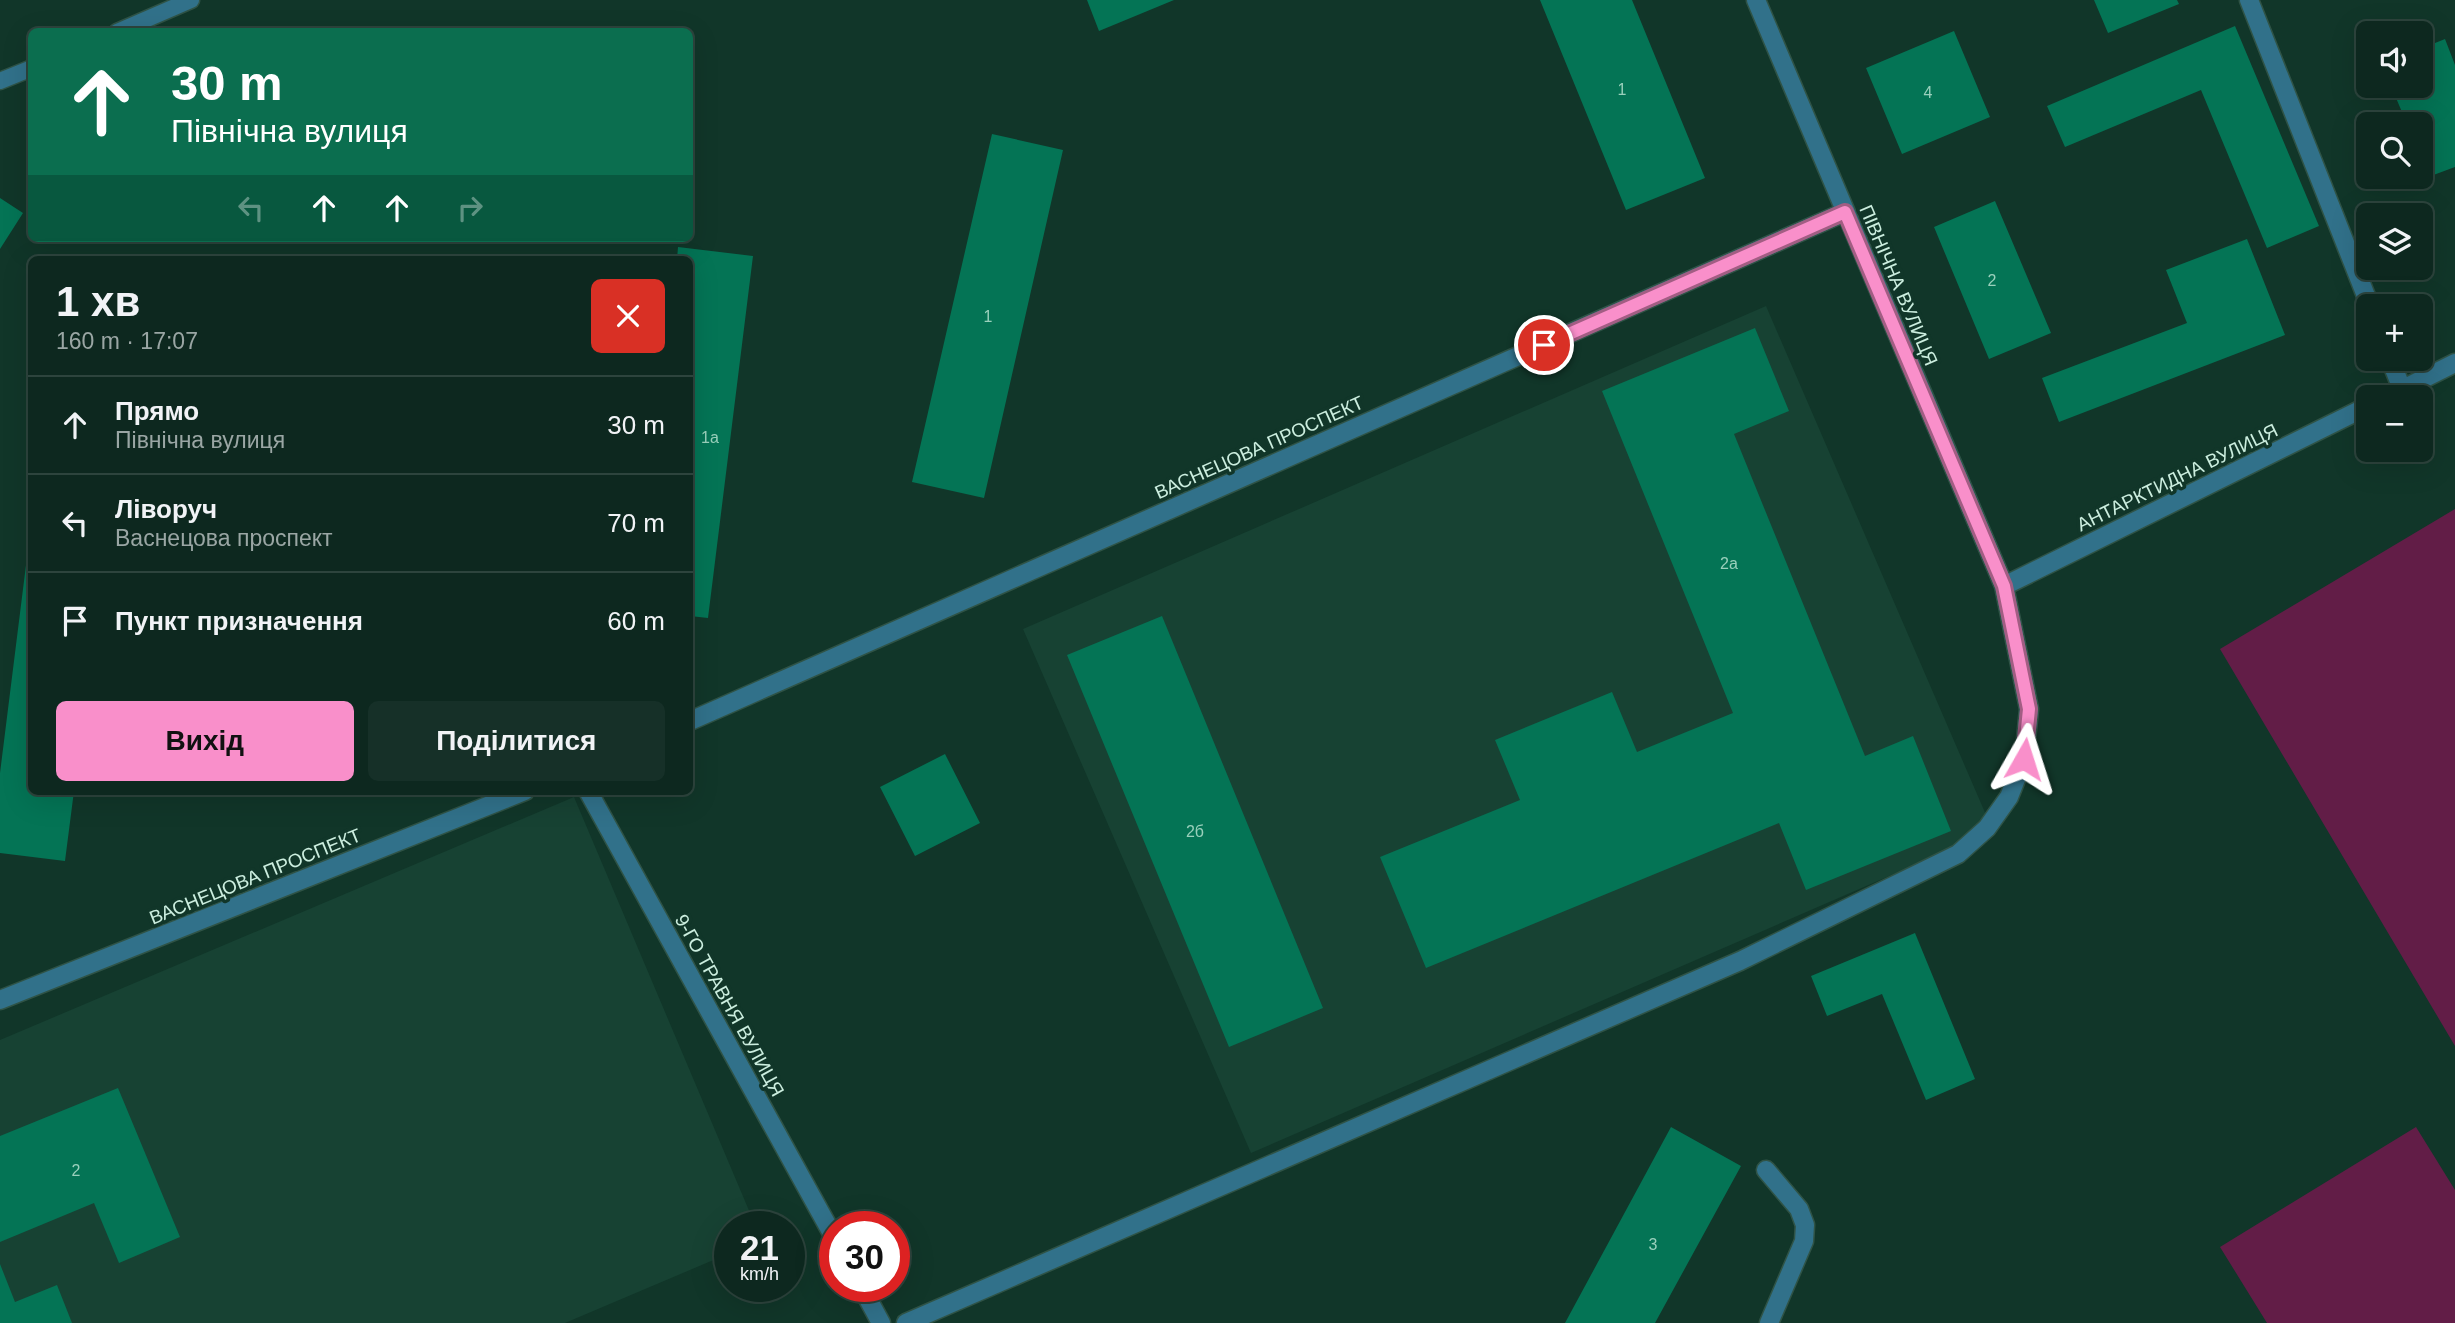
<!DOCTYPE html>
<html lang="uk">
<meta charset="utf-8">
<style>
body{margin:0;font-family:Helvetica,sans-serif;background:#163028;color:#f1f3f6;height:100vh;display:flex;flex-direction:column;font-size:26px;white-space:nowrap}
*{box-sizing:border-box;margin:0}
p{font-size:23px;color:#9aa6a4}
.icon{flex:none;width:38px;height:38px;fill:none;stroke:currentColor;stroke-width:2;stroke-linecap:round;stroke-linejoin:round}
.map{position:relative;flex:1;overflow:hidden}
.side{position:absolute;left:28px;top:256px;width:665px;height:539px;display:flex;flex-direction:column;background:#0d281f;border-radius:10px;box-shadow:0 7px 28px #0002,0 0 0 2px #2d443d}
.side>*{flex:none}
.banner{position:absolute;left:28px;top:28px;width:665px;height:214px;border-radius:10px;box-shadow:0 7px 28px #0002,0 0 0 2px #2d443d;background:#0b6e4f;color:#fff;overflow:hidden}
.controls{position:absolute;left:2356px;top:21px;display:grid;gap:14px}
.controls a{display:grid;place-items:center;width:77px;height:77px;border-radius:10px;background:#0d281f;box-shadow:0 7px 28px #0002,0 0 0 2px #2d443d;font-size:35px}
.speed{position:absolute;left:714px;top:1211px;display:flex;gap:14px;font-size:35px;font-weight:700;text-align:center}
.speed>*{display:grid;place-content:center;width:91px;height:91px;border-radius:50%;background:#0d281f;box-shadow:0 7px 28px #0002,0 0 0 2px #2d443d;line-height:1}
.speed small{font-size:18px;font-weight:400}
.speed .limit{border:10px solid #d22;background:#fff;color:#111}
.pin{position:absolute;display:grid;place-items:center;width:60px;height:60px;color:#fff;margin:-30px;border:4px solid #fff;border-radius:50%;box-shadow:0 2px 7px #0007}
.me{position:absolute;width:77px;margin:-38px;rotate:6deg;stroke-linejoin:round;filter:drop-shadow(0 0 5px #0008)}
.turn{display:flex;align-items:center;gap:24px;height:147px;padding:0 28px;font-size:32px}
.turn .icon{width:91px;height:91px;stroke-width:2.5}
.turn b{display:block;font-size:49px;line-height:60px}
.lanes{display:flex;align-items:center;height:66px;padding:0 28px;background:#0003;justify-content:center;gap:35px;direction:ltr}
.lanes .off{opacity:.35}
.round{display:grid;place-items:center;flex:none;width:74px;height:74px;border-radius:10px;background:#163028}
.overview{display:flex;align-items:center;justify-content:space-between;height:119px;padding:0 28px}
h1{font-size:42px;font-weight:600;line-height:52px}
.primary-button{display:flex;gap:14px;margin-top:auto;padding:14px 28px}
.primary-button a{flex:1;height:80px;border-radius:10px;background:#f98fca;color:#111;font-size:28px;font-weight:600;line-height:80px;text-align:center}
.primary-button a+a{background:#163028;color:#f1f3f6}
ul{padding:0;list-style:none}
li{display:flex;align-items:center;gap:21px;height:98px;padding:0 28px;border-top:2px solid #2d443d}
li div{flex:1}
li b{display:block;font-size:26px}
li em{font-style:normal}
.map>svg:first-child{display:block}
.built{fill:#174233}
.green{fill:#621d47}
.building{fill:#047455}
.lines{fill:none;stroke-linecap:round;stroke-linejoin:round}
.service-casing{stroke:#2f5346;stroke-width:19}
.minor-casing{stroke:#2f5346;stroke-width:21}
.service{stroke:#31718a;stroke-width:16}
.minor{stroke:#31718a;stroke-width:18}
.route-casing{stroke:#a25d83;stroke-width:18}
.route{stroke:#f98fca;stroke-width:12}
.labels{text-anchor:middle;stroke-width:7;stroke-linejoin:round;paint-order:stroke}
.number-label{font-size:16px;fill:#9ad0bc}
.street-label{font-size:19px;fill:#cceedf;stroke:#113629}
</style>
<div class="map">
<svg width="2455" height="1323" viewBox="0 0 2455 1323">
<rect width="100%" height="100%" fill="#113629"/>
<path class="built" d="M1766 306 1993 831 1251 1153 1023 629Z
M574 797 756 1227H730V1253L565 1323H0V1040Z"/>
<path class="green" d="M2455 509V1046L2220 649Z
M2416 1127 2455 1190V1323H2267L2220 1247Z"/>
<path class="building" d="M1087 0H1174L1099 31Z
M1540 0H1632L1705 178 1626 210Z
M2094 0H2177L2179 4 2108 33Z
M2235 26 2319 226 2267 248 2201 90 2065 147 2047 106Z
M1954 31 1990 117 1902 154 1866 68Z
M2445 39 2455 65V167L2428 177 2420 157V124H2407L2391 86H2420V49Z
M992 134 1063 150 984 498 912 482Z
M0 198 23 213 0 249Z
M1995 201 2051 333 1989 359 1934 227Z
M2247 239 2285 335 2059 422 2042 378 2187 323 2166 270Z
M678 247 753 256 708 618 690 616V259H677Z
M1755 328 1789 411 1734 434 1865 756 1913 736 1951 831 1806 890 1779 823 1426 968 1380 857 1520 800 1495 740 1612 692 1637 752 1733 713 1602 391Z
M30 533 32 791H74L65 861 0 853V773Z
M1162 616 1323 1008 1229 1047 1067 655Z
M945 754 980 823 915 856 880 787Z
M1915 933 1975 1079 1926 1100 1882 994 1827 1016 1811 976Z
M118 1088 180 1237 119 1263 94 1203 0 1242V1136Z
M1671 1127 1741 1166 1655 1323H1565Z
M0 1264 15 1302 57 1285 72 1323H0Z"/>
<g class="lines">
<defs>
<path id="service" d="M117 32 191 0
M0 81 32 68"/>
<path id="minor" d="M2249 0 2370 306
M2390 359 2402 389
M2387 397 2455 363
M2004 586 2368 406
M690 721 1845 212
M588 791 835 1239
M0 1000 525 791
M1766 1170 1799 1209 1805 1225 1804 1241 1769 1323
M861 1286 881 1323
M906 1323 1740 961 1958 854 1987 828 2009 797 2024 759 2029 709 2004 586 1756 0"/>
</defs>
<use href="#service" class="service-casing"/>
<use href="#minor" class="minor-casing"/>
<use href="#service" class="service"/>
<use href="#minor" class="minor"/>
</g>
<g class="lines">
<defs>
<path id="route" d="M1544 345 1845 212 2004 586 2029 709 2024 759"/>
</defs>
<use href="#route" class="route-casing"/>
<use href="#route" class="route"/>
</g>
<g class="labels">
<g class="number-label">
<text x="1622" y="95">1</text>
<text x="1928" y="98">4</text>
<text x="1992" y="286">2</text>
<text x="988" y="322">1</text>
<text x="710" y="443">1а</text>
<text x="1729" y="569">2а</text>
<text x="1195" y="837">2б</text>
<text x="76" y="1176">2</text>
<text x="1653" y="1250">3</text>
</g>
<g class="street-label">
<text transform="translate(1899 285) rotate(67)" y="7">ПІВНІЧНА ВУЛИЦЯ</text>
<text transform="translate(1259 447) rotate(-24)" y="7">ВАСНЕЦОВА ПРОСПЕКТ</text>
<text transform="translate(2177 477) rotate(-26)" y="7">АНТАРКТИДНА ВУЛИЦЯ</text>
<text transform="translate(255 876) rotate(-22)" y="7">ВАСНЕЦОВА ПРОСПЕКТ</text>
<text transform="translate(730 1005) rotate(61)" y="7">9-ГО ТРАВНЯ ВУЛИЦЯ</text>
</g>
</g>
</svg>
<div class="controls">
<a><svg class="icon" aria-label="sound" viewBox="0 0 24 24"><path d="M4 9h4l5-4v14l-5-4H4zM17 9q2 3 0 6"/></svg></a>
<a><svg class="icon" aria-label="search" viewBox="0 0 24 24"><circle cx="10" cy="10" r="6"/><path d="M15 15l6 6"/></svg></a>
<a><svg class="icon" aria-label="layers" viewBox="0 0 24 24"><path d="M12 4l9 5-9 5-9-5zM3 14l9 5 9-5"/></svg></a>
<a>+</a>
<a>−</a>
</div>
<div class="speed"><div>21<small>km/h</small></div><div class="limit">30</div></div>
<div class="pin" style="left:1544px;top:345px;background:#d93025"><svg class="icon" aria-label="arrive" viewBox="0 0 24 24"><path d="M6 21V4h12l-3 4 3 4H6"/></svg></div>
<svg class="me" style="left:2024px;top:759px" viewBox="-20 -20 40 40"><path d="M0-17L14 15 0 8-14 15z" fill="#f98fca" stroke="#fff" stroke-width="4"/></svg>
<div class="banner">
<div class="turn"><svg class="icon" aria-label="ahead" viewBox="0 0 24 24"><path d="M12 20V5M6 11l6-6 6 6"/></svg><div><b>30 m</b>Північна вулиця</div></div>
<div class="lanes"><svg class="icon off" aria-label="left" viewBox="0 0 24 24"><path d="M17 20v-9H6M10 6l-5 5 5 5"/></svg><svg class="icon" aria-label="ahead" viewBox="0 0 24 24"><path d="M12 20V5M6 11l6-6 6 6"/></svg><svg class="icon" aria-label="ahead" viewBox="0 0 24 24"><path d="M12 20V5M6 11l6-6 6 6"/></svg><svg class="icon off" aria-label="right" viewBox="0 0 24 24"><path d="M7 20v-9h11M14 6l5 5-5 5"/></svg></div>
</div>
<section class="side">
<div class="overview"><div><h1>1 хв</h1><p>160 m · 17:07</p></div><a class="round" style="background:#d93025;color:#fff"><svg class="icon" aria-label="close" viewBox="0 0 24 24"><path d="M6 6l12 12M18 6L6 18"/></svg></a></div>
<ul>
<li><svg class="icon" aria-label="ahead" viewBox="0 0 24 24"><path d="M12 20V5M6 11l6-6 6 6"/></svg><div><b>Прямо</b><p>Північна вулиця</p></div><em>30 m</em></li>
<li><svg class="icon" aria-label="left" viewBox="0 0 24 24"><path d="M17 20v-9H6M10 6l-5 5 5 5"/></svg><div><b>Ліворуч</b><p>Васнецова проспект</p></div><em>70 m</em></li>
<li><svg class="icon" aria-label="arrive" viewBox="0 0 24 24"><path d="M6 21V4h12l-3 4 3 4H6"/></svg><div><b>Пункт призначення</b></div><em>60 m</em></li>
</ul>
<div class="primary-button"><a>Вихід</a><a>Поділитися</a></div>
</section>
</div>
